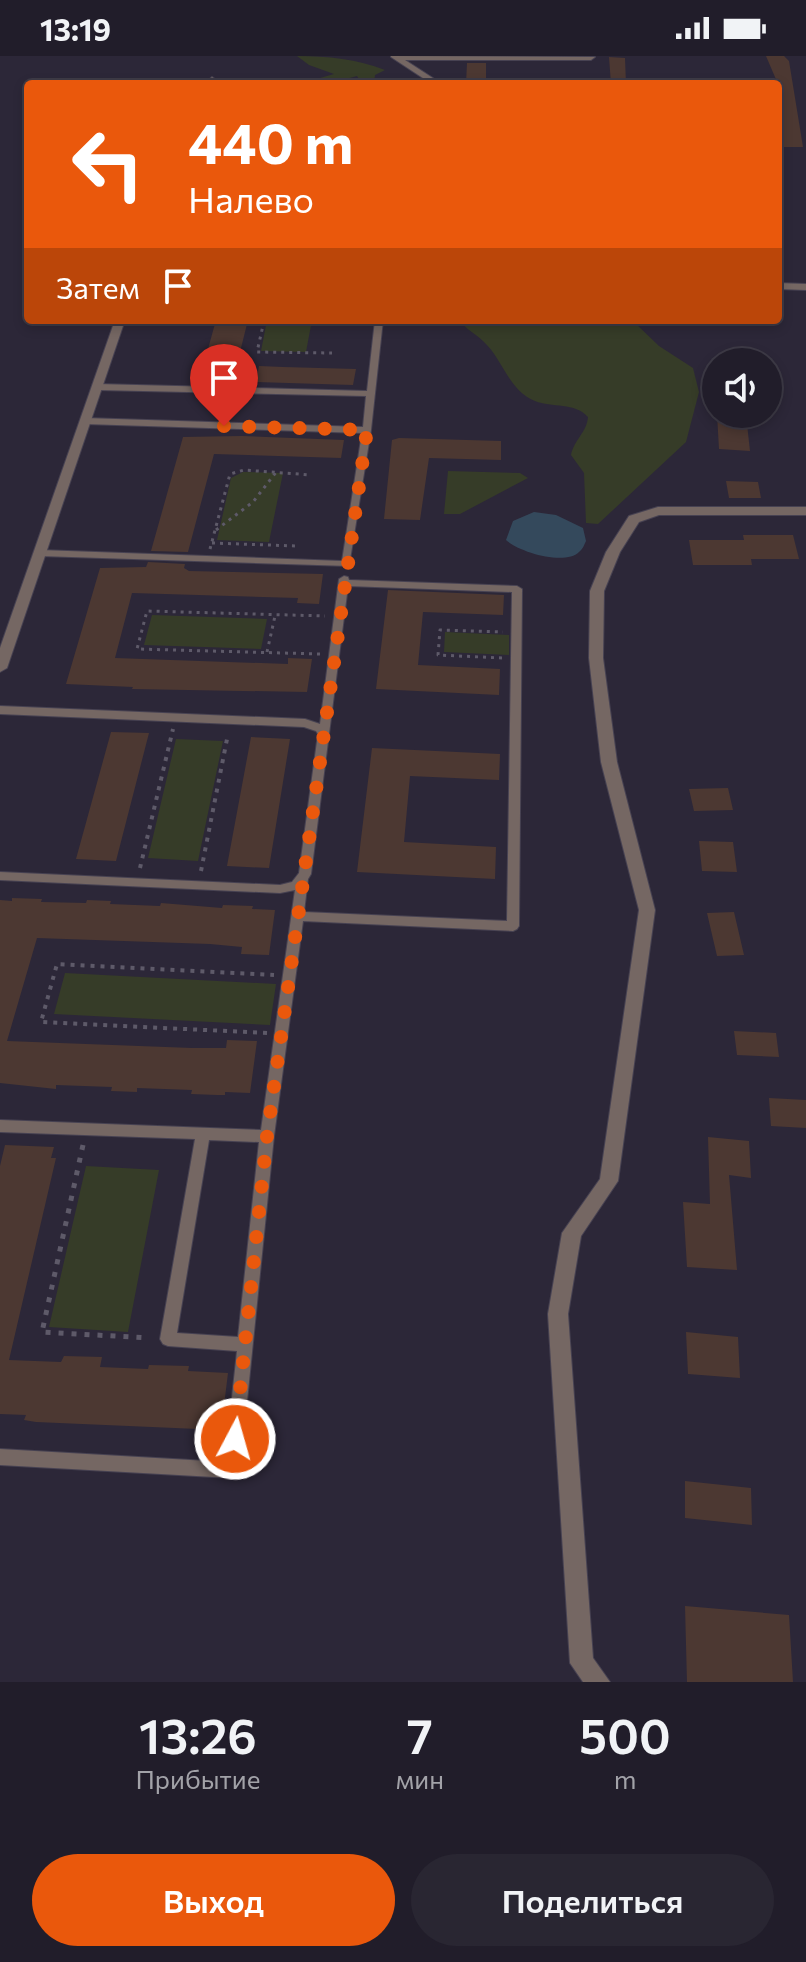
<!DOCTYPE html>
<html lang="ru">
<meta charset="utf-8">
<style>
body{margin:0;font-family:Commissioner,sans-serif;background:#292632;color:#f1f3f6;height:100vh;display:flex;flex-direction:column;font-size:30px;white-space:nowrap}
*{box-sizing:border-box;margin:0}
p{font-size:26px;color:#a2a2a8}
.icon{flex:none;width:44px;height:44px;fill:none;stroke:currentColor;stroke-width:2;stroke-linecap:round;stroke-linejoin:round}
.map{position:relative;height:1626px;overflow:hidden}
.panel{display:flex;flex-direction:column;background:#211d2a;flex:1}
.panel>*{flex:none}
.banner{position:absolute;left:24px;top:24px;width:758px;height:244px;border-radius:8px;box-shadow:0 4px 12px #0003,0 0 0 2px #3e3b47;background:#ea580c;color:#fff;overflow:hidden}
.tools{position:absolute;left:702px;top:292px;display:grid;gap:16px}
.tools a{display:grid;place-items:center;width:80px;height:80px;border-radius:50%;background:#211d2a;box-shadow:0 4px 12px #0003,0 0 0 2px #3e3b47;font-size:40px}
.pin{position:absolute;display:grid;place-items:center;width:68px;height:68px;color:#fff;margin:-82px -34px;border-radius:50% 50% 50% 0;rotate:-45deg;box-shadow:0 0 8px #0007}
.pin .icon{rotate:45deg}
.me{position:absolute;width:88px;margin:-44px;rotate:6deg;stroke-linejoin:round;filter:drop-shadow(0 0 6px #0008)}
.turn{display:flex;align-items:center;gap:28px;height:168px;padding:0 32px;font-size:36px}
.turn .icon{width:104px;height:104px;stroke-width:2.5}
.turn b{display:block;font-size:56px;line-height:68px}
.then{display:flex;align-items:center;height:76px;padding:0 32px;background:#0003;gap:16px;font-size:30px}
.eta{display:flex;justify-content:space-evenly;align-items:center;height:136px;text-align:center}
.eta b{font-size:48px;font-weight:600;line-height:56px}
.action{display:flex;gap:16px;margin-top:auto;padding:16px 32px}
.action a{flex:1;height:92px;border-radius:48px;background:#ea580c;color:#fff;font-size:32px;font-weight:600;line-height:92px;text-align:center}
.action a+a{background:#292632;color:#f1f3f6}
.status{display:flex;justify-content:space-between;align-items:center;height:56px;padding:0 40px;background:#211d2a;direction:ltr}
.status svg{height:22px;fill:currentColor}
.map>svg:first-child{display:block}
.green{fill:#363c28}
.water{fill:#34495c}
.building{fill:#4c3832}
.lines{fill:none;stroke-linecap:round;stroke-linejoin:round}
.service-casing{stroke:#474252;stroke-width:2}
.minor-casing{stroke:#474252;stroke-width:2}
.path-far3{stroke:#5e5a69;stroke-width:2;stroke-dasharray:2 4;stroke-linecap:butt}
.path-far2{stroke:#5e5a69;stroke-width:3;stroke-dasharray:3 5;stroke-linecap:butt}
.path-far1{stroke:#5e5a69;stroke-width:4;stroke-dasharray:4 6;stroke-linecap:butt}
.path{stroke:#5e5a69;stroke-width:5;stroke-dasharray:5 8;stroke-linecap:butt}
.service{fill:#756763;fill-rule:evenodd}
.minor{fill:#756763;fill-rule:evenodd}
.route{stroke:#ea580c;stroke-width:14;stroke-dasharray:0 25.2}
</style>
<div class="status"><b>13:19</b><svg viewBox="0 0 49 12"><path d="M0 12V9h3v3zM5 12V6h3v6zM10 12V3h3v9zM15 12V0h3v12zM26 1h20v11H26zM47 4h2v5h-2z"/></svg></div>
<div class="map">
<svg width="806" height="1626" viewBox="0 0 806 1626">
<rect width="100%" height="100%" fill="#2c2738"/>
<path class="green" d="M297 0C328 0 357 3 385 14L375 19 374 28H362L357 20 339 25 320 22 334 18 309 9Z
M267 264H312L306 296 261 295Z
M460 264 634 266 659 290 693 312 699 336 686 386 598 468 586 467 584 417 571 399C574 384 587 376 588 361 575 346 552 352 535 345 508 334 503 303 483 285 475 277 466 274 460 264Z
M448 415 520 417 528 422 460 458H444Z
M243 416 283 417 269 486 217 484 231 422Z
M152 559 267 563 261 593 144 589Z
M445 576 509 579V599L444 596Z
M176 683 223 685 198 805 148 802Z
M65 917 276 928 270 969 54 958Z
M86 1110 159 1114 128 1276 49 1271Z"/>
<path class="water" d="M534 456 556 459 583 472 586 485C584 489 583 493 579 496 565 510 519 496 506 484L513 465Z"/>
<path class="building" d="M766 0H784L789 5 803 91H783L778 28Z
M609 1 625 2 626 28H611Z
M467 7H486V28H466Z
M216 264H248L233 324 200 322Z
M259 310 283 311 356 313 353 329 256 326Z
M717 358 746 359 750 395 719 393Z
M242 380 344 384 341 402 214 398 188 496 151 495 183 381Z
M399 382 501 385V404L429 402 420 464 384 463 392 384Z
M726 425 758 426 761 442H729Z
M743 479H793L799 503H751L752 509H693L689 484H744Z
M148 506 185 508 184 512 189 515 323 518 319 548 297 547 298 542 132 537 115 602 288 608V602L312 603 307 636 132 633 133 631 66 628 100 512 146 511Z
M388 534 504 539 503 559 423 556 418 609 500 613 499 639 376 633Z
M111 676 149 677 116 805 76 803Z
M251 681 290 683 269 812 227 810Z
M372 692 500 698 499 724 410 720 404 786 496 791 495 823 357 816Z
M728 732 733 754 694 755 689 733Z
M699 785 733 786 737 816 702 815Z
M12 842 42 843 41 846 86 847 87 844 111 845 110 848 160 850 161 847 222 852 223 849 253 850 252 853 275 854 269 899 241 898 242 891 210 888 37 882 7 985 192 992H226L227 984 257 985 250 1037 225 1036V1039H217L191 1038 192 1034 137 1032V1036L111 1035 112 1031 56 1029V1033L0 1027V844L12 845Z
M734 856 744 899 717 900 707 857Z
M734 975 776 977 779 1001 737 999Z
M769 1042 806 1044V1072L771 1070Z
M708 1081 749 1085 751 1122 729 1119 737 1214 687 1211 683 1146 710 1148Z
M5 1089 54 1091 51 1102H56L9 1304 61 1306 64 1300 102 1301 100 1311 148 1313 149 1309 189 1310 188 1315 228 1317 221 1374 36 1366 24 1364 26 1359 0 1358V1110Z
M686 1276 738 1281 740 1322 688 1318Z
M685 1425 751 1432 752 1469 685 1462Z
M685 1550 789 1559 793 1626H687Z"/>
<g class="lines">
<defs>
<path id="service" d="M375 264H383L371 374 349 510 40 500 35 497 40 494 342 505 362 377 85 368 81 365 85 362 363 371 366 340 97 334 93 331 97 328 367 335Z
M344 520 348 521 349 524 517 530 522 533 519 870 517 873 513 875 303 865 274 1080 240 1414 238 1420 232 1422 0 1409V1393L225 1406 237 1295 168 1290 163 1288 160 1283 195 1083 0 1076V1064L261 1074 295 834 280 837 0 824V816L280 829 292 826 299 817 318 678 316 675 304 671 0 658V650L305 663 320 668 339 523ZM348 530 512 536 507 865 304 856 308 823 311 818ZM209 1084 259 1086 238 1281 177 1277Z"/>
<path id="minor" d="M391 1V0L595 1 591 4H405L442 28H432Z
M212 21 216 24 213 28H205Z
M778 227 806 228V234L778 233Z
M115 264H125L7 612 0 616V592Z
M658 451H806V459H659L639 466 620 496 604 535 603 602 617 706 655 854 618 1125 581 1180 568 1258 593 1602 610 1626H583L570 1607 548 1258 562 1177 600 1123 639 854 601 706 589 602 590 535 606 496 629 460Z"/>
</defs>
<use href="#service" class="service-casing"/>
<use href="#minor" class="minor-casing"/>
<path class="path-far3" d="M263 267 264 264"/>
<path class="path-far2" d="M264 265 257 296 332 297
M216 474 253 446 277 415
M212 487 296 490
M210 493 230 418 244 414 311 419
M267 596 275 560
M320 598 137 593 147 555 325 560
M502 602 438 599 440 574 503 576"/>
<path class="path-far1" d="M140 812 173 673
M201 815 228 678
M267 977 41 966 57 908 274 919"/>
<path class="path" d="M83 1089 42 1276 149 1282"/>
<use href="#service" class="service"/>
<use href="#minor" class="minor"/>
</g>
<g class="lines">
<path class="route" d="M224 370 367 374 267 1080 235 1383"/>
</g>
</svg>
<div class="tools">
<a><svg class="icon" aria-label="sound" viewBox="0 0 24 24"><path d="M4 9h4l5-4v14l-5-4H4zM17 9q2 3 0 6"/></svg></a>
</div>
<div class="pin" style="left:224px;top:370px;background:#d93025"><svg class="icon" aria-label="arrive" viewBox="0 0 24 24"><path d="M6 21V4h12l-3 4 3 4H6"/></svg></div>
<svg class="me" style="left:235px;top:1383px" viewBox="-20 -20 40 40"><circle r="17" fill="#ea580c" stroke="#fff" stroke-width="3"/><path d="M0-11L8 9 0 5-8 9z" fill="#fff"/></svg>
<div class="banner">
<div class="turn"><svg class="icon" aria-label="left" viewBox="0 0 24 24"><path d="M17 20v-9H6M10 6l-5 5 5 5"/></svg><div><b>440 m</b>Налево</div></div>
<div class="then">Затем<svg class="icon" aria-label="arrive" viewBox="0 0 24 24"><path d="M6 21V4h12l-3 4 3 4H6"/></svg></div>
</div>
</div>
<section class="panel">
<div class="eta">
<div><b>13:26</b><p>Прибытие</p></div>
<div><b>7</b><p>мин</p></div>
<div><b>500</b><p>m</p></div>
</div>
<div class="action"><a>Выход</a><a>Поделиться</a></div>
</section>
